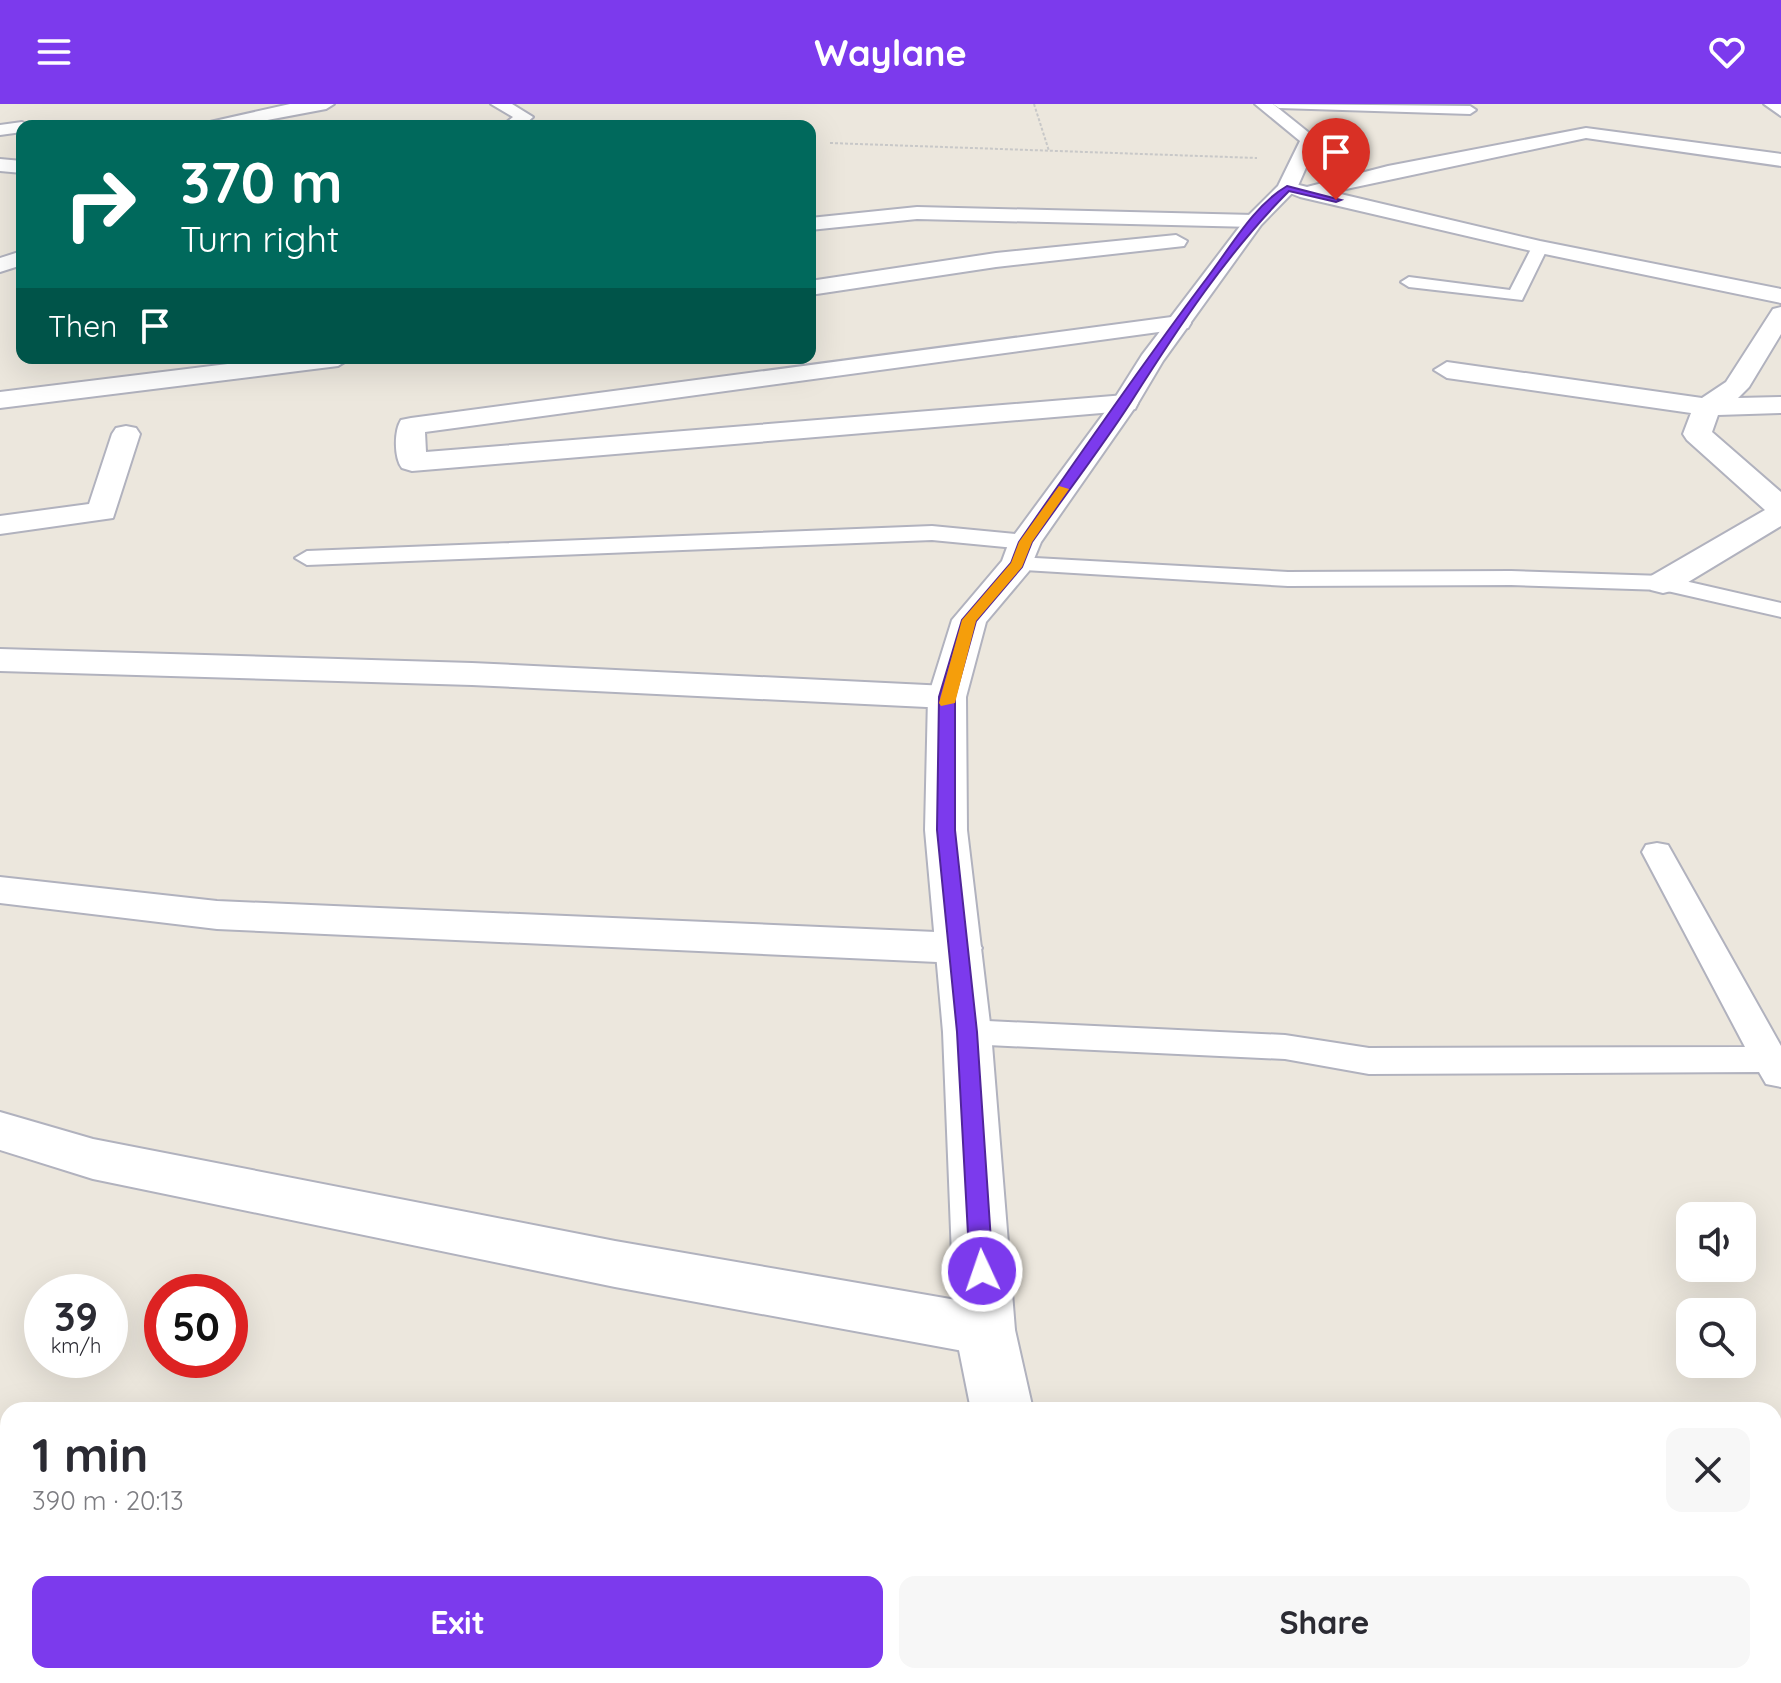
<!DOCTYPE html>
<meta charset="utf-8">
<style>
body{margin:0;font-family:Quicksand,sans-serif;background:#f7f7f7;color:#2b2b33;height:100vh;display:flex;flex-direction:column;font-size:30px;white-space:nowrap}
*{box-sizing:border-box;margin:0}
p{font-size:26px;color:#7c7c81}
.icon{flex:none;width:44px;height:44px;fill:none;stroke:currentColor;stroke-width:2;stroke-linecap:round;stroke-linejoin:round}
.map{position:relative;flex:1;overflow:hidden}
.sheet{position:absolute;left:0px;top:1298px;width:1782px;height:282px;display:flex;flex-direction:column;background:#fff;border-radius:24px 24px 0 0;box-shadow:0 8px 32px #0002}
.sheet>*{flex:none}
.guide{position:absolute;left:16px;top:16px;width:800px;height:244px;border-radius:16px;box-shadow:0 8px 32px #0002;background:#00695c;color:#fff;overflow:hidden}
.controls{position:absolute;left:1676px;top:1098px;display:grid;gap:16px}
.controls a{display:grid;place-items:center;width:80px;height:80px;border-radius:16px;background:#fff;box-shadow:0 8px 32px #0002;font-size:40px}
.speed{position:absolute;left:24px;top:1170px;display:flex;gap:16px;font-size:40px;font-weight:700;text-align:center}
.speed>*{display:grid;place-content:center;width:104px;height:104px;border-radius:50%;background:#fff;box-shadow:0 8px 32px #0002;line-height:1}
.speed small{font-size:20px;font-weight:400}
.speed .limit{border:12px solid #d22;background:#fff;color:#111}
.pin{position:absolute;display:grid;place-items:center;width:68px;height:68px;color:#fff;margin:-82px -34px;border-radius:50% 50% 50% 0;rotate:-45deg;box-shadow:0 0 8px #0007}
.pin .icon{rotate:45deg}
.me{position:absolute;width:88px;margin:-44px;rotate:357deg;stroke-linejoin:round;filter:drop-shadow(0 0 6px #0008)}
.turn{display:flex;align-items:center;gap:28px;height:168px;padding:0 32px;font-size:36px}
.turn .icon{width:104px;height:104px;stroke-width:2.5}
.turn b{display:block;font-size:56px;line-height:68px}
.then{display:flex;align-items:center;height:76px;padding:0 32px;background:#0003;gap:16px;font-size:30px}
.round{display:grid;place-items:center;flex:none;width:84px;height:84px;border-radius:16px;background:#f7f7f7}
.headline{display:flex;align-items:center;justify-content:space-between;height:136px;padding:0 32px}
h1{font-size:48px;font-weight:700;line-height:60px}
.cta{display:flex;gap:16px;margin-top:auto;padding:16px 32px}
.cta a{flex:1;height:92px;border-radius:16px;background:#7c3aed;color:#fff;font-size:32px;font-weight:700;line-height:92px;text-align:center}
.cta a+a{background:#f7f7f7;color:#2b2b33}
header{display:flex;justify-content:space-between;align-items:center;height:104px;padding:0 32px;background:#7c3aed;color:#fff;font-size:36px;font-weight:700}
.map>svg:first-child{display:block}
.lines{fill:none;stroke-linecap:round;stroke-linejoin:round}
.lane-casing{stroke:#b1b2be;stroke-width:4}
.street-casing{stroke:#b1b2be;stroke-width:4}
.secondary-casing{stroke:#b1b2be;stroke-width:4}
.path{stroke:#c8c8c8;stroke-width:2;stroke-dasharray:3 2;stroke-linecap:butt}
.lane{fill:#fff;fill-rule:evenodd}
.street{fill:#fff;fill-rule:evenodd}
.secondary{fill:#fff;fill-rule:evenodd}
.route{fill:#7c3aed;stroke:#51269a;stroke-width:2}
.slow{fill:#f59e0b}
</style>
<header><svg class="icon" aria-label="menu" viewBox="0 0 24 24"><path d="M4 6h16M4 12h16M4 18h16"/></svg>Waylane<svg class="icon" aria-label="heart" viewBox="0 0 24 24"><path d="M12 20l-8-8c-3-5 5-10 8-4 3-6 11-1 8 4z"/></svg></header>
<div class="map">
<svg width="1781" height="1579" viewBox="0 0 1781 1579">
<rect width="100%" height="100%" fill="#ece7dd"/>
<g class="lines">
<defs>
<path id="lane" d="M1273 0 1470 2 1476 6 1470 10 1279 4Z
M1540 138 1548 143 1522 196 1409 183 1401 178 1409 173 1510 186 1532 143Z
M932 422 1025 431 1037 438 1025 445 932 436 307 461 295 454 307 447Z
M1017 453 1288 468 1511 467 1663 472 1781 499V513L1663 486 1511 481 1288 482 1009 465 1005 460Z
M1657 739 1668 741 1672 748 1781 942V983L1766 980 1759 968 1369 970 1285 955 967 940 954 937 949 928 954 919 967 916 1285 931 1369 944 1745 943 1642 748 1646 741Z"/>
<path id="street" d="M290 0H334L326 5 236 22H207L210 18Z
M491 0H512L533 13 523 22H502L513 13Z
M1764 0H1781V12Z
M22 18 30 22H22V28L0 31V21Z
M1586 24 1781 50V62L1586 34 1332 88 1540 137 1781 185V199L1540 149 1300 93 1277 84 1287 78 1307 83 1388 62Z
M0 55 22 57V69L0 67Z
M917 103 1254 111 1264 117 1254 123 917 115 810 126V114Z
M1176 131 1187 137 1184 142 996 163 810 191V177L996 149Z
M22 147V161L0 168V154Z
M1781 203V230L1749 283 1738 294 1781 293V309L1718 311 1712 328 1781 388V422L1675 486 1663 489 1651 486 1646 479 1651 472 1765 406 1687 336 1683 330 1691 309 1447 274 1434 266 1447 258 1702 294 1726 278 1773 205Z
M1179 212 1188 214 1191 219 1188 224 425 328 426 348 1125 291 1135 293 1138 299 1135 305 1125 307 412 367 402 364C394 354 394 327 401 316L411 314Z
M276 254H351L338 262 0 304V288Z
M126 322 136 324 140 330 113 414 0 430V412L89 400 112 330 116 324Z
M0 545 472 559 947 582 960 585 966 593 960 601 947 604 472 581 0 567Z
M0 773 217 797 959 829 975 834 982 844 975 854 959 859 217 825 0 799Z
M0 1008 93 1035 615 1137 985 1201 1006 1209 1015 1226 1006 1243 985 1251 615 1183 93 1075 0 1046Z
M0 1505 8 1507V1572H16L0 1573Z
M65 1572H156L159 1579H68Z"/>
<path id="secondary" d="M1255 0H1273L1318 36 1297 84 1261 121 1163 257 1138 299 1041 438 1029 467 986 518 966 593 967 726 991 928 1015 1226 1033 1306H971L955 1226 943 928 925 726 928 593 952 516 1002 457 1009 438 1113 297 1142 251 1247 113 1278 82 1300 37Z
M1008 1572H1080L1081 1579H1009Z"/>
</defs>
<use href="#lane" class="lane-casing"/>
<use href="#street" class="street-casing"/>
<use href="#secondary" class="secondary-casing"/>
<path class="path" d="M1034 0 1049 47
M830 39 1257 54"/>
<use href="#lane" class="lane"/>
<use href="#street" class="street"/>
<use href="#secondary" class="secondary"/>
</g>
<path class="route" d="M1287 82 1341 96 1336 98 1289 87C1227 149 1178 224 1131 298 1100 346 1065 391 1032 438L1022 463 976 517 955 593V726L977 928 993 1167 990 1173H973L970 1167 957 928 937 726 939 593 962 516 1011 459 1019 438C1081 349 1142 260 1207 174 1230 144 1254 101 1287 82Z"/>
<path class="slow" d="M1059 382 1069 385 1032 438 1022 463 976 517 955 599 941 602 939 599 962 516 1011 459 1019 438Z"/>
</svg>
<div class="controls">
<a><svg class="icon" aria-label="sound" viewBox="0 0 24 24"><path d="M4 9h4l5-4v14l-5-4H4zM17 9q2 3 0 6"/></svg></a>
<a><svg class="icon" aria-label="search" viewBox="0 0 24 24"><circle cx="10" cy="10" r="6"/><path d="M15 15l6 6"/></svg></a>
</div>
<div class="speed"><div>39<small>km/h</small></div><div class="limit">50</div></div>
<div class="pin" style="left:1336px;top:96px;background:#d93025"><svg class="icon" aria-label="arrive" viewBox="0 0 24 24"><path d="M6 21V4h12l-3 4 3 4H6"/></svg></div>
<svg class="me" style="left:982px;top:1167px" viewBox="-20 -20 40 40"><circle r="17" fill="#7c3aed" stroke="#fff" stroke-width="3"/><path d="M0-11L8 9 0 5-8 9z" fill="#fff"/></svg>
<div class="guide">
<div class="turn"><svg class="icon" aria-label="right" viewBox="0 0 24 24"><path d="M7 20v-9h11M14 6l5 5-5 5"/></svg><div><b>370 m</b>Turn right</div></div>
<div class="then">Then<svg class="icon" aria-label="arrive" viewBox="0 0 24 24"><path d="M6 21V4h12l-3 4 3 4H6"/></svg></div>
</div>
<section class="sheet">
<div class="headline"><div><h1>1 min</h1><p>390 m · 20:13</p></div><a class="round"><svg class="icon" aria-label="close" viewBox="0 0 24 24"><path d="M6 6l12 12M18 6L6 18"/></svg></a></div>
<div class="cta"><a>Exit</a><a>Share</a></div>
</section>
</div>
